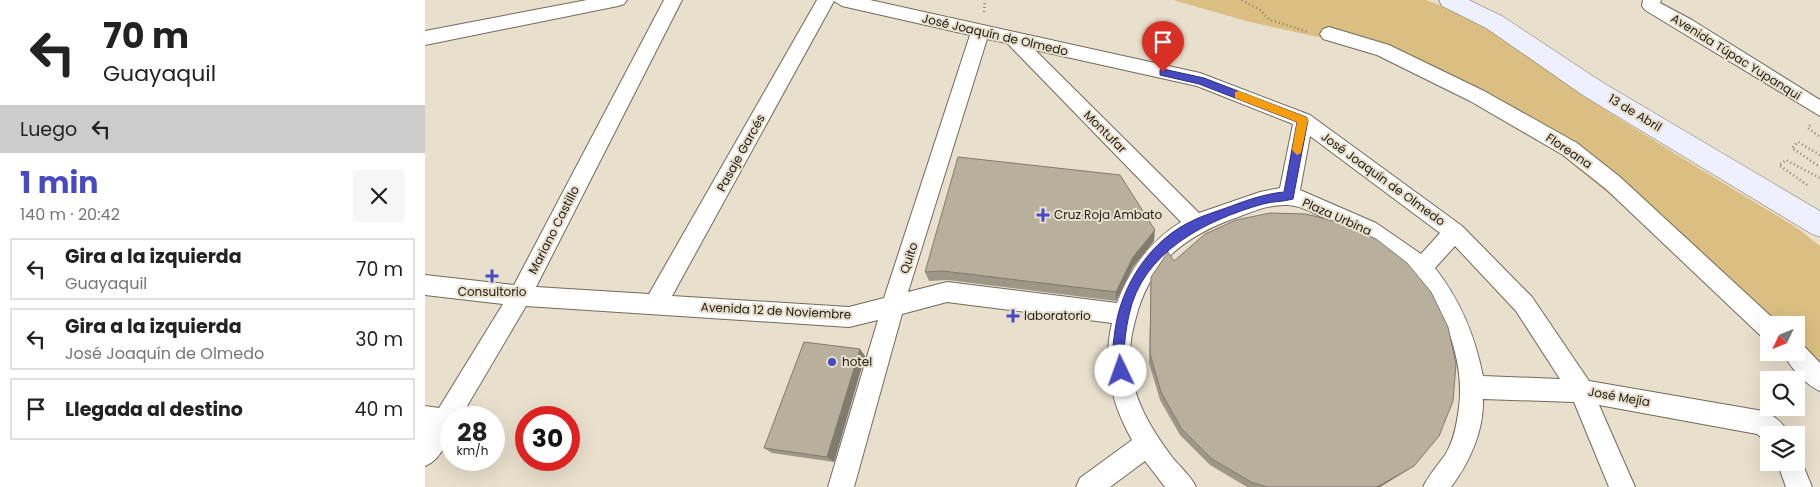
<!DOCTYPE html>
<html lang="es">
<meta charset="utf-8">
<style>
body{margin:0;font-family:Poppins,sans-serif;background:#f6f6f6;color:#222;height:100vh;display:flex;flex-direction:column;font-size:19px;white-space:nowrap}
*{box-sizing:border-box;margin:0}
p{font-size:16px;color:#767676}
.icon{flex:none;width:28px;height:28px;fill:none;stroke:currentColor;stroke-width:2;stroke-linecap:round;stroke-linejoin:round}
.map{position:relative;flex:1;overflow:hidden}
.sheet{display:flex;flex-direction:column;background:#fff;width:425px}
.sheet>*{flex:none}
.hud{background:#fff;color:#222;overflow:hidden}
.needle{width:32px;rotate:227deg}
.buttons{position:absolute;left:1335px;top:316px;display:grid;gap:10px}
.buttons a{display:grid;place-items:center;width:45px;height:45px;border-radius:0px;background:#fff;box-shadow:0 5px 20px #0002;font-size:25px}
.speed{position:absolute;left:15px;top:406px;display:flex;gap:10px;font-size:25px;font-weight:700;text-align:center}
.speed>*{display:grid;place-content:center;width:65px;height:65px;border-radius:50%;background:#fff;box-shadow:0 5px 20px #0002;line-height:1}
.speed small{font-size:12px;font-weight:400}
.speed .limit{border:8px solid #d22;background:#fff;color:#111}
.pin{position:absolute;display:grid;place-items:center;width:42px;height:42px;color:#fff;margin:-51px -21px;border-radius:50% 50% 50% 0;rotate:-45deg;box-shadow:0 0 5px #0007}
.pin .icon{rotate:45deg}
.me{position:absolute;width:55px;margin:-28px;rotate:357deg;stroke-linejoin:round;filter:drop-shadow(0 0 4px #0008)}
.turn{display:flex;align-items:center;gap:18px;height:105px;padding:0 20px;font-size:22px}
.turn .icon{width:65px;height:65px;stroke-width:2.5}
.turn b{display:block;font-size:35px;line-height:42px}
.then{display:flex;align-items:center;height:48px;padding:0 20px;background:#0003;gap:10px;font-size:19px}
.round{display:grid;place-items:center;flex:none;width:52px;height:52px;border-radius:0px;background:#f6f6f6}
.overview{display:flex;align-items:center;justify-content:space-between;height:85px;padding:0 20px}
h1{font-size:30px;font-weight:700;line-height:38px;color:#474ac0}
ul{padding:0;list-style:none}
li{display:flex;align-items:center;gap:15px;height:62px;margin:0 10px 8px;padding:0 10px;border:2px solid #e0e0e0;border-radius:0px}
li div{flex:1}
li b{display:block;font-size:19px}
li em{font-style:normal}
main{display:flex;flex:1;min-height:0}
.map>svg:first-child{display:block}
.green{fill:#dabe82}
.lines{fill:none;stroke-linecap:round;stroke-linejoin:round}
.street-casing{stroke:#726a5a;stroke-width:2}
.secondary-casing{stroke:#726a5a;stroke-width:1}
.path{stroke:#857f72;stroke-width:2.5;stroke-dasharray:1 3;stroke-linecap:butt}
.street{fill:#fff;fill-rule:evenodd}
.secondary{fill:#eef1fd;fill-rule:evenodd}
.wall{fill:#9e9687}
.shaded-wall{fill:#817a6e}
.building{fill:#b8af9d;stroke:#817a6e}
.route{fill:#474ac0;stroke:#2e307d}
.slow{fill:#f59e0b}
.poi-dot{fill:#474ac0;stroke:#e8dfcc;stroke-width:2}
.labels{text-anchor:middle;stroke-width:4;stroke-linejoin:round;paint-order:stroke}
.street-label{font-size:12px;fill:#24211a;stroke:#e8dfcc}
.poi-label{font-size:12px;fill:#24211a;stroke:#e8dfcc;text-anchor:start}
</style>
<main>
<section class="sheet">
<div class="hud">
<div class="turn"><svg class="icon" aria-label="left" viewBox="0 0 24 24"><path d="M17 20v-9H6M10 6l-5 5 5 5"/></svg><div><b>70 m</b>Guayaquil</div></div>
<div class="then">Luego<svg class="icon" aria-label="left" viewBox="0 0 24 24"><path d="M17 20v-9H6M10 6l-5 5 5 5"/></svg></div>
</div>
<div class="overview"><div><h1>1 min</h1><p>140 m · 20:42</p></div><a class="round"><svg class="icon" aria-label="close" viewBox="0 0 24 24"><path d="M6 6l12 12M18 6L6 18"/></svg></a></div>
<ul>
<li><svg class="icon" aria-label="left" viewBox="0 0 24 24"><path d="M17 20v-9H6M10 6l-5 5 5 5"/></svg><div><b>Gira a la izquierda</b><p>Guayaquil</p></div><em>70 m</em></li>
<li><svg class="icon" aria-label="left" viewBox="0 0 24 24"><path d="M17 20v-9H6M10 6l-5 5 5 5"/></svg><div><b>Gira a la izquierda</b><p>José Joaquín de Olmedo</p></div><em>30 m</em></li>
<li><svg class="icon" aria-label="arrive" viewBox="0 0 24 24"><path d="M6 21V4h12l-3 4 3 4H6"/></svg><div><b>Llegada al destino</b></div><em>40 m</em></li>
</ul>
</section>
<div class="map">
<svg width="1395" height="487" viewBox="0 0 1395 487">
<rect width="100%" height="100%" fill="#e8dfcc"/>
<path class="green" d="M748 0H1000C1058 17 1113 65 1162 98 1231 143 1302 185 1372 228L1395 246V369L1371 346V325H1349L1322 300 1201 208 1130 150 1000 76 934 46 825 22Z"/>
<g class="lines">
<defs>
<path id="street" d="M162 0H202L199 4 193 6 0 45V31Z
M239 0H257L111 287 224 294 392 0H445L775 73 885 115 1037 226 1107 297 1164 381 1338 411C1350 416 1359 423 1364 435H1344V444L1332 434 1174 405 1210 487H1184L1149 402 1058 399C1059 430 1045 462 1026 487H998C1004 475 1012 466 1020 455 1029 441 1032 423 1034 407 1036 392 1035 376 1032 361 1019 291 967 248 905 221 892 215 876 205 862 205 845 204 829 211 813 217 759 236 724 263 710 321 705 339 703 359 707 378 713 408 729 433 747 457 755 467 766 476 771 487H740L720 461 685 487H651L655 478 707 440C686 403 677 365 687 323L522 302 477 314 429 487H403L453 320 424 327 101 306 35 418H26C26 435 18 459 0 466V406L14 408 78 304 0 295V275L89 285ZM409 1 417 6 545 35 459 298 424 307 247 296ZM562 39 582 43 756 222C724 242 705 269 692 303L522 282 483 292ZM610 50 772 86 868 124 855 188 835 192 774 213ZM885 136 1015 233 996 254 951 223 875 190ZM1030 246 1091 311 1135 379 1058 376C1050 336 1036 301 1010 268Z
M1218 0H1236L1235 3 1267 20 1395 100V116L1220 10 1217 6Z
M904 27 964 45 1059 91 1152 143 1195 177 1352 322 1354 325H1344V339L1336 336 1181 189 1138 155 1045 101 952 55 898 39 895 34 898 29Z
M1371 342 1377 344 1395 363V391C1381 385 1364 367 1358 352H1371Z
M1371 453H1373L1387 487H1361L1352 462H1371Z"/>
<path id="secondary" d="M1014 0H1044L1077 16 1177 82 1395 211V237L1385 233 1159 96 1061 28 1017 6Z"/>
</defs>
<use href="#street" class="street-casing"/>
<use href="#secondary" class="secondary-casing"/>
<path class="path" d="M817 0 835 10 845 20 884 32
M559 12 560 0
M1385 125 1383 128 1395 137
M1395 155 1373 142 1367 148 1395 167
M1382 185 1354 165 1361 160 1395 178"/>
<use href="#street" class="street"/>
<use href="#secondary" class="secondary"/>
</g>
<path class="wall" d="M729 241 708 267 691 301 522 280 504 281 500 272Z
M749 261 981 471 955 487H822L785 465 755 435 735 400 724 363 726 277Z
M440 356 409 462 347 453 339 448Z"/>
<path class="shaded-wall" d="M730 230 729 241 708 267 691 301V292L708 257Z
M435 349 440 356 409 462 402 457Z
M989 466 981 471 955 487H951Z"/>
<path class="building" d="M533 157 695 175 730 230 708 257 691 292 518 271 500 272Z
M845 213 881 214 917 223 951 239 982 263 1006 292 1023 327 1031 364 1028 401 1014 436 989 466 954 486 951 487H842L826 482 787 459 756 428 736 392 725 354 726 277 743 252 749 261 780 234 811 220Z
M379 342 435 349 402 457 339 448Z"/>
<path class="route" d="M738 69 779 78 881 117 883 120 868 199C858 202 848 201 838 204 781 220 717 252 704 315 701 328 699 344 699 357 700 364 703 369 700 375L696 377 691 375C685 361 688 346 690 330 696 285 726 239 769 220 779 215 790 212 801 208 820 201 838 194 859 192L872 122 774 84 735 75V70Z"/>
<path class="slow" d="M814 91 881 117 883 120 876 153 872 155 867 150 872 122 810 98V92Z"/>
<g class="poi-dot">
<path d="M615.5 207.5h5v5h5v5h-5v5h-5v-5h-5v-5h5z"/>
<path d="M64.5 268.5h5v5h5v5h-5v5h-5v-5h-5v-5h5z"/>
<path d="M585.5 308.5h5v5h5v5h-5v5h-5v-5h-5v-5h5z"/>
<circle cx="407" cy="362" r="5"/>
</g>
<g class="labels">
<g class="street-label">
<text transform="translate(570 35) rotate(13)" y="4">José Joaquín de Olmedo</text>
<text transform="translate(1311 57) rotate(32)" y="4">Avenida Túpac Yupanqui</text>
<text transform="translate(1210 113) rotate(31)" y="4">13 de Abril</text>
<text transform="translate(680 132) rotate(45)" y="4">Montufar</text>
<text transform="translate(1144 151) rotate(34)" y="4">Floreana</text>
<text transform="translate(316 153) rotate(-61)" y="4">Pasaje Garcés</text>
<text transform="translate(958 179) rotate(36)" y="4">José Joaquín de Olmedo</text>
<text transform="translate(912 217) rotate(24)" y="4">Plaza Urbina</text>
<text transform="translate(129 230) rotate(-63)" y="4">Mariano Castillo</text>
<text transform="translate(484 258) rotate(-72)" y="4">Quito</text>
<text transform="translate(351 311) rotate(3)" y="4">Avenida 12 de Noviembre</text>
<text transform="translate(1194 397) rotate(10)" y="4">José Mejía</text>
</g>
<g class="poi-label">
<text x="629" y="219">Cruz Roja Ambato</text>
<text x="67" y="296" text-anchor="middle">Consultorio</text>
<text x="599" y="320">laboratorio</text>
<text x="417" y="366">hotel</text>
</g>
</g>
</svg>
<div class="buttons">
<a><svg class="needle" viewBox="-14 -14 28 28"><path d="M0-13l5 13h-10z" fill="#e53935"/><path d="M0 13l5-13h-10z" fill="#767676"/></svg></a>
<a><svg class="icon" aria-label="search" viewBox="0 0 24 24"><circle cx="10" cy="10" r="6"/><path d="M15 15l6 6"/></svg></a>
<a><svg class="icon" aria-label="layers" viewBox="0 0 24 24"><path d="M12 4l9 5-9 5-9-5zM3 14l9 5 9-5"/></svg></a>
</div>
<div class="speed"><div>28<small>km/h</small></div><div class="limit">30</div></div>
<div class="pin" style="left:738px;top:72px;background:#d93025"><svg class="icon" aria-label="arrive" viewBox="0 0 24 24"><path d="M6 21V4h12l-3 4 3 4H6"/></svg></div>
<svg class="me" style="left:696px;top:371px" viewBox="-20 -20 40 40"><circle r="19" fill="#fff"/><path d="M0-13L10 11 0 6-10 11z" fill="#474ac0"/></svg>
</div>
</main>
